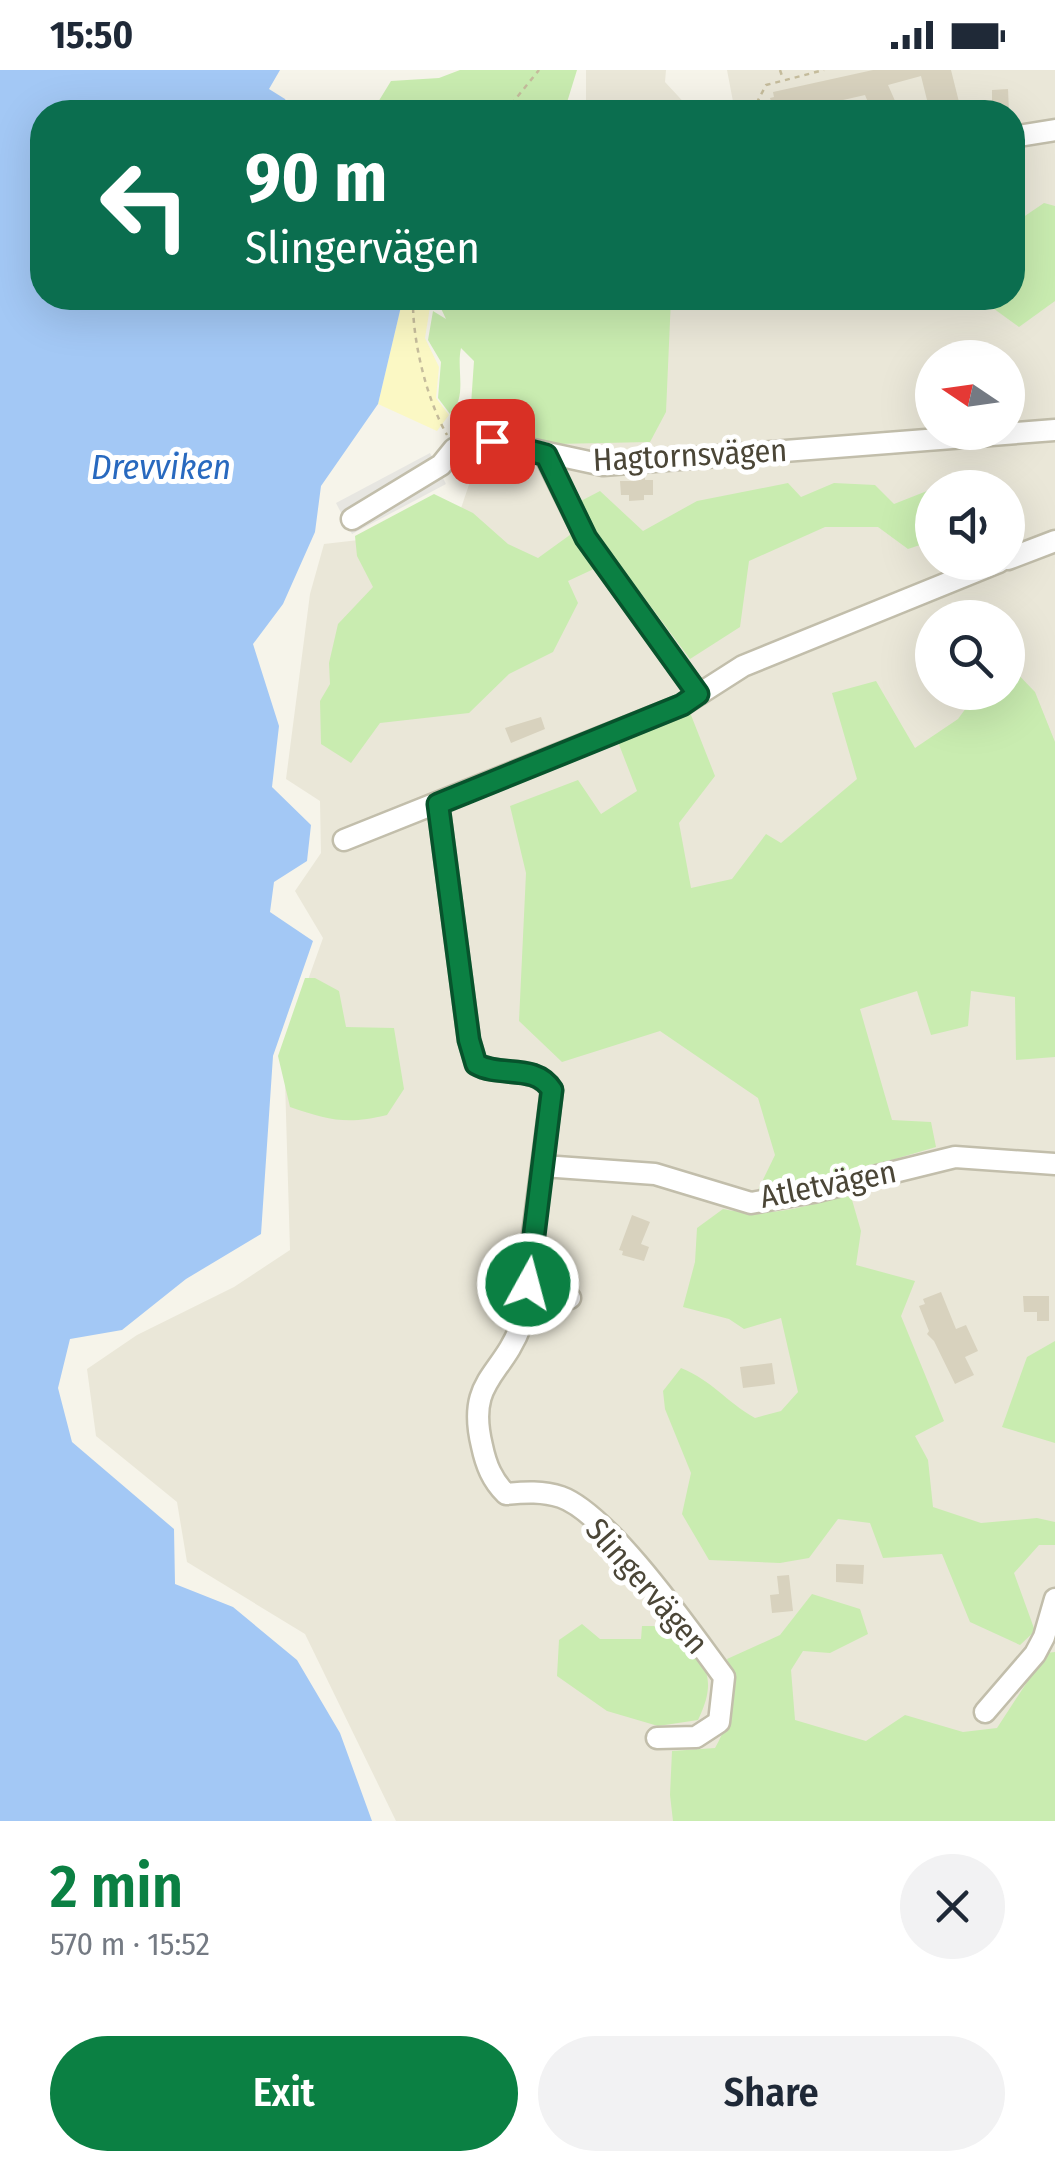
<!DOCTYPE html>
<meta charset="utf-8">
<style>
body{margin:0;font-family:"Fira Sans Condensed",sans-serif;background:#f2f2f3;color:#1f2937;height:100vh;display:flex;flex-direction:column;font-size:38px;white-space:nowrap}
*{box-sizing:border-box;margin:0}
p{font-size:32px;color:#747a83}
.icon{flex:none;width:55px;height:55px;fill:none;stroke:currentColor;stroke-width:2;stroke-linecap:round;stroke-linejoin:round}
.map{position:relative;height:1751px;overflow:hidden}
.side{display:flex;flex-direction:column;background:#fff;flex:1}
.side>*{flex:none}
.banner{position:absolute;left:30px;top:30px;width:995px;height:210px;border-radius:40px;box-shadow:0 10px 40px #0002;background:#0b6e4f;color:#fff;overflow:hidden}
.needle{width:65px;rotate:283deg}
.buttons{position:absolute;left:915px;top:270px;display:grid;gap:20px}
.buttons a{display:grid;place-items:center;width:110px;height:110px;border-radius:50%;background:#fff;box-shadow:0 10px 40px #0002;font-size:50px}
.pin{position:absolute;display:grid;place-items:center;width:85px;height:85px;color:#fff;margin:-42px;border-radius:20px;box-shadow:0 5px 15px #0006}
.me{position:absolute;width:110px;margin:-55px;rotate:7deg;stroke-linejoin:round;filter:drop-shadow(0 0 8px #0008)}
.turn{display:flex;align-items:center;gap:35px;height:210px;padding:0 50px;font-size:45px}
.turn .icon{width:130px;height:130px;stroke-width:2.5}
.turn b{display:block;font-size:70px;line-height:85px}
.round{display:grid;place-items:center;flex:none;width:105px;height:105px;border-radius:52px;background:#f2f2f3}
.head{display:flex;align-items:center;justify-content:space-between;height:170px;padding:0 50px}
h1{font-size:60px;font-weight:600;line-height:75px;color:#0b8043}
.button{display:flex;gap:20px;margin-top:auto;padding:20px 50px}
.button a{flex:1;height:115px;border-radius:60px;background:#0b8043;color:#fff;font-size:40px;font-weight:600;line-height:115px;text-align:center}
.button a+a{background:#f2f2f3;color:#1f2937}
.status{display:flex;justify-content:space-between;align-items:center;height:70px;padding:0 50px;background:#fff;direction:ltr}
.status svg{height:28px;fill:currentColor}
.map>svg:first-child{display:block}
.residential{fill:#eae7d8;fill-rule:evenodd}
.green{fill:#c9ecb0}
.sand{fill:#fbf8c4}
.parking{fill:#e7e6e1}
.water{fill:#a3c8f5}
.building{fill:#d8d2be}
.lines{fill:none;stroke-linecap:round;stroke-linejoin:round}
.minor-casing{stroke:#c2beab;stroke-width:25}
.path{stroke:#c5bc9c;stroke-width:2.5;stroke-dasharray:5 5;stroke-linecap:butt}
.minor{stroke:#fff;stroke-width:20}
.route-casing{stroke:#07532c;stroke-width:25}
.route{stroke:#0b8043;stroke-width:18}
.labels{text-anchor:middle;stroke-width:10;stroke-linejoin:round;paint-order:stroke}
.street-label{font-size:32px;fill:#4b4637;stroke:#fff}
.water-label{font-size:35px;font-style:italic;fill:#2869bf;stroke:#fff}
</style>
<div class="status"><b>15:50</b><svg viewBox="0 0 49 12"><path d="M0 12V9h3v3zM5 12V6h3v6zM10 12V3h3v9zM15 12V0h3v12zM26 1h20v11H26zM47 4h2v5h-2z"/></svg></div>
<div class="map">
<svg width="1055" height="1751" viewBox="0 0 1055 1751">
<rect width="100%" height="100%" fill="#f6f4ea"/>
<path class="residential" d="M586 0H666L665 12 690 39 735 42 727 0H1055V1751H396L305 1564 187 1492 177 1432 96 1366 87 1299 137 1265 234 1217 290 1180 284 977 323 868 295 821 321 783 320 731 286 709 310 524 324 474 454 459 532 228H1012V42H586ZM932 288H1008V362H932ZM932 418H1008V492H932ZM932 548H1008V622H932Z"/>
<path class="green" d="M460 0H577L564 42H372L391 11 439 8Z
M1044 133 1055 136V231L1019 257 979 228H1012L1013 154Z
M436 228H671L666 342 650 372 555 374 470 349 474 291 461 278C456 300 468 327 450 344L438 328 441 292 428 270 433 241 446 249Z
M788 413 801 427 834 413 875 415 894 434 932 419V471L908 479 878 457H825L749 491 740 557 690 589 599 467 579 432 600 421 643 461 697 431Z
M434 424 473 443 508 474 538 488 574 462 598 497 568 511 578 533 553 582 509 604 469 643 380 653 351 693 321 674 320 631 330 614 329 593 338 554 373 517 357 486 355 466Z
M1008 594 1035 622 1055 672V987L1016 990 1015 927 971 921 968 956 931 965 917 921 860 939 892 1050 931 1052 936 1077 803 1116 758 1120 775 1085 758 1028 660 961 562 992 519 951 526 803 510 736 578 710 601 744 637 721 618 672 689 640 715 706 679 753 691 818 732 809 766 764 781 773 857 709 832 623 876 611 915 678 958 649 977 623 1008 622Z
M305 908H315L339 921 346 957 394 958 404 1019 387 1045C347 1055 328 1050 290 1037L278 986Z
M850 1123 861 1161 856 1195 915 1211 901 1246 944 1351 915 1366 928 1390 933 1437 981 1453 1037 1448 1055 1452V1475H1039L1014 1503 1035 1561 1020 1575 970 1552 942 1484 883 1488 870 1453 838 1449 809 1488 780 1493 709 1490 682 1444 691 1403 665 1339 663 1321 681 1298C713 1311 725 1331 755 1348L781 1341 798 1322 781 1248 744 1259 729 1249 683 1237 695 1192 697 1158 723 1139C771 1149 803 1137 850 1123Z
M1055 1271V1373L1002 1357 1027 1287Z
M812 1524 860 1539 868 1564 830 1583 803 1581 791 1600 795 1650 866 1671 905 1645 963 1662 997 1658 1046 1583 1055 1582V1751H673L670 1725 672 1681 715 1678C730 1651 739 1620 727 1589L780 1565Z
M582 1554 600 1569H641L642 1556H675C703 1591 720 1605 698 1650L658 1656 607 1641 557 1606 559 1570Z"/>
<path class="sand" d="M403 228H416L430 237 425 268 439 297 436 328 449 345 437 361 378 334Z"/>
<path class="parking" d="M430 383 446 414 352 464 336 433Z"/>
<path class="water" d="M0 0H280L269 19 285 29 292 42H298H42V228H403L378 334 321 416 315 462 283 534 253 574 279 656 272 717 311 755 307 791 274 812 270 842 313 871 273 986 261 1164 186 1209 122 1260 70 1269 58 1318 72 1372 174 1459 175 1514 233 1537 297 1590 340 1663 372 1751H0Z"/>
<path class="building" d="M873 0H951L959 32 992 30V20L1008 19 1009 42H930L921 6 888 15 900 42H872L865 25 791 42H774L770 28 774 27 773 22Z
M634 406H645V410H653V425H644V430L629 431V425H621L620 411H634Z
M541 647 545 659 511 673 505 658Z
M632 1145 650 1152 641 1174 649 1177 644 1191 622 1185 623 1181 619 1180Z
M941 1222 956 1259 966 1255 978 1281 965 1287 974 1305 955 1314 934 1271 927 1264 929 1261 919 1236 925 1234 923 1229Z
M1023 1226H1049V1251H1037V1242H1024Z
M772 1293 775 1314 743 1318 740 1297Z
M836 1494 864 1495 863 1514 836 1512Z
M789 1505 793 1541 772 1543 770 1525 779 1524 777 1506Z"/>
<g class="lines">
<defs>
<path id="minor" d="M1012 67 1055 60
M545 385 586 468 698 624
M352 449 441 395 454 379 469 371H492L603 395 1055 360
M1008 489 1055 471
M438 734 469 970 476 994C501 1008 534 993 552 1020L521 1255C502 1307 466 1310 482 1376 486 1395 492 1410 506 1424 525 1422 543 1421 561 1427 609 1444 692 1564 724 1607L719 1652 696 1667 657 1668
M344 770 682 635 743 596 999 492
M543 1096 655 1104 751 1133 813 1122 955 1087 1055 1094
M527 1215 570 1228
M985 1642 1035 1584 1044 1567 1055 1529"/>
</defs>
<use href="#minor" class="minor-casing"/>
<path class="path" d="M780 0 783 9
M505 42 539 0
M752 42 766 15 824 0
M413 228C412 269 426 328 447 365"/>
<use href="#minor" class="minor"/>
</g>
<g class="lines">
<defs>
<path id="route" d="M492 371 546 385 586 468 698 624 682 635 438 734 469 970 476 994C501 1008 535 993 552 1020L528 1214"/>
</defs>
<use href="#route" class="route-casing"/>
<use href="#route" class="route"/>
</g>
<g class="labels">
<g class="street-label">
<text transform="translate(690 385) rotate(-3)" y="11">Hagtornsvägen</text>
<text transform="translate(828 1114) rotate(-11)" y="11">Atletvägen</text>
<text transform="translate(647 1516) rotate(49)" y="11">Slingervägen</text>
</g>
<g class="water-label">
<text x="161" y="409">Drevviken</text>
</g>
</g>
</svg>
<div class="buttons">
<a><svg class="needle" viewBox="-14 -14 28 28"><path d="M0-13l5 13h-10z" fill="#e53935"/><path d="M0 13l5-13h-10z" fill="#747a83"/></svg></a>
<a><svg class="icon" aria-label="sound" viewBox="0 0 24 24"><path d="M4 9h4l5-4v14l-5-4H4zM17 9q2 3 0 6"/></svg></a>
<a><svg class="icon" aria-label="search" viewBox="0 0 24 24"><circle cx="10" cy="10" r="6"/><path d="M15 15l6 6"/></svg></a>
</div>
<div class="pin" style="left:492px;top:371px;background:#d93025"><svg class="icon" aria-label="arrive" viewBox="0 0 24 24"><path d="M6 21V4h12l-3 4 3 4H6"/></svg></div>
<svg class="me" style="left:528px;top:1214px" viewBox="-20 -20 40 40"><circle r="17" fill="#0b8043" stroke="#fff" stroke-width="3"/><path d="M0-11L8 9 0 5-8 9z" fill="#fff"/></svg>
<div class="banner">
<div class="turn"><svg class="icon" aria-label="left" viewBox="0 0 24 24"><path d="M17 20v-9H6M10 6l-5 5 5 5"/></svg><div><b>90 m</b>Slingervägen</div></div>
</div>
</div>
<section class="side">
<div class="head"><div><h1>2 min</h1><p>570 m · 15:52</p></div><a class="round"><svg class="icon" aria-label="close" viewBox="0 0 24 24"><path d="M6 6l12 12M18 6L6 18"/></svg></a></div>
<div class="button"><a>Exit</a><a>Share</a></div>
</section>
